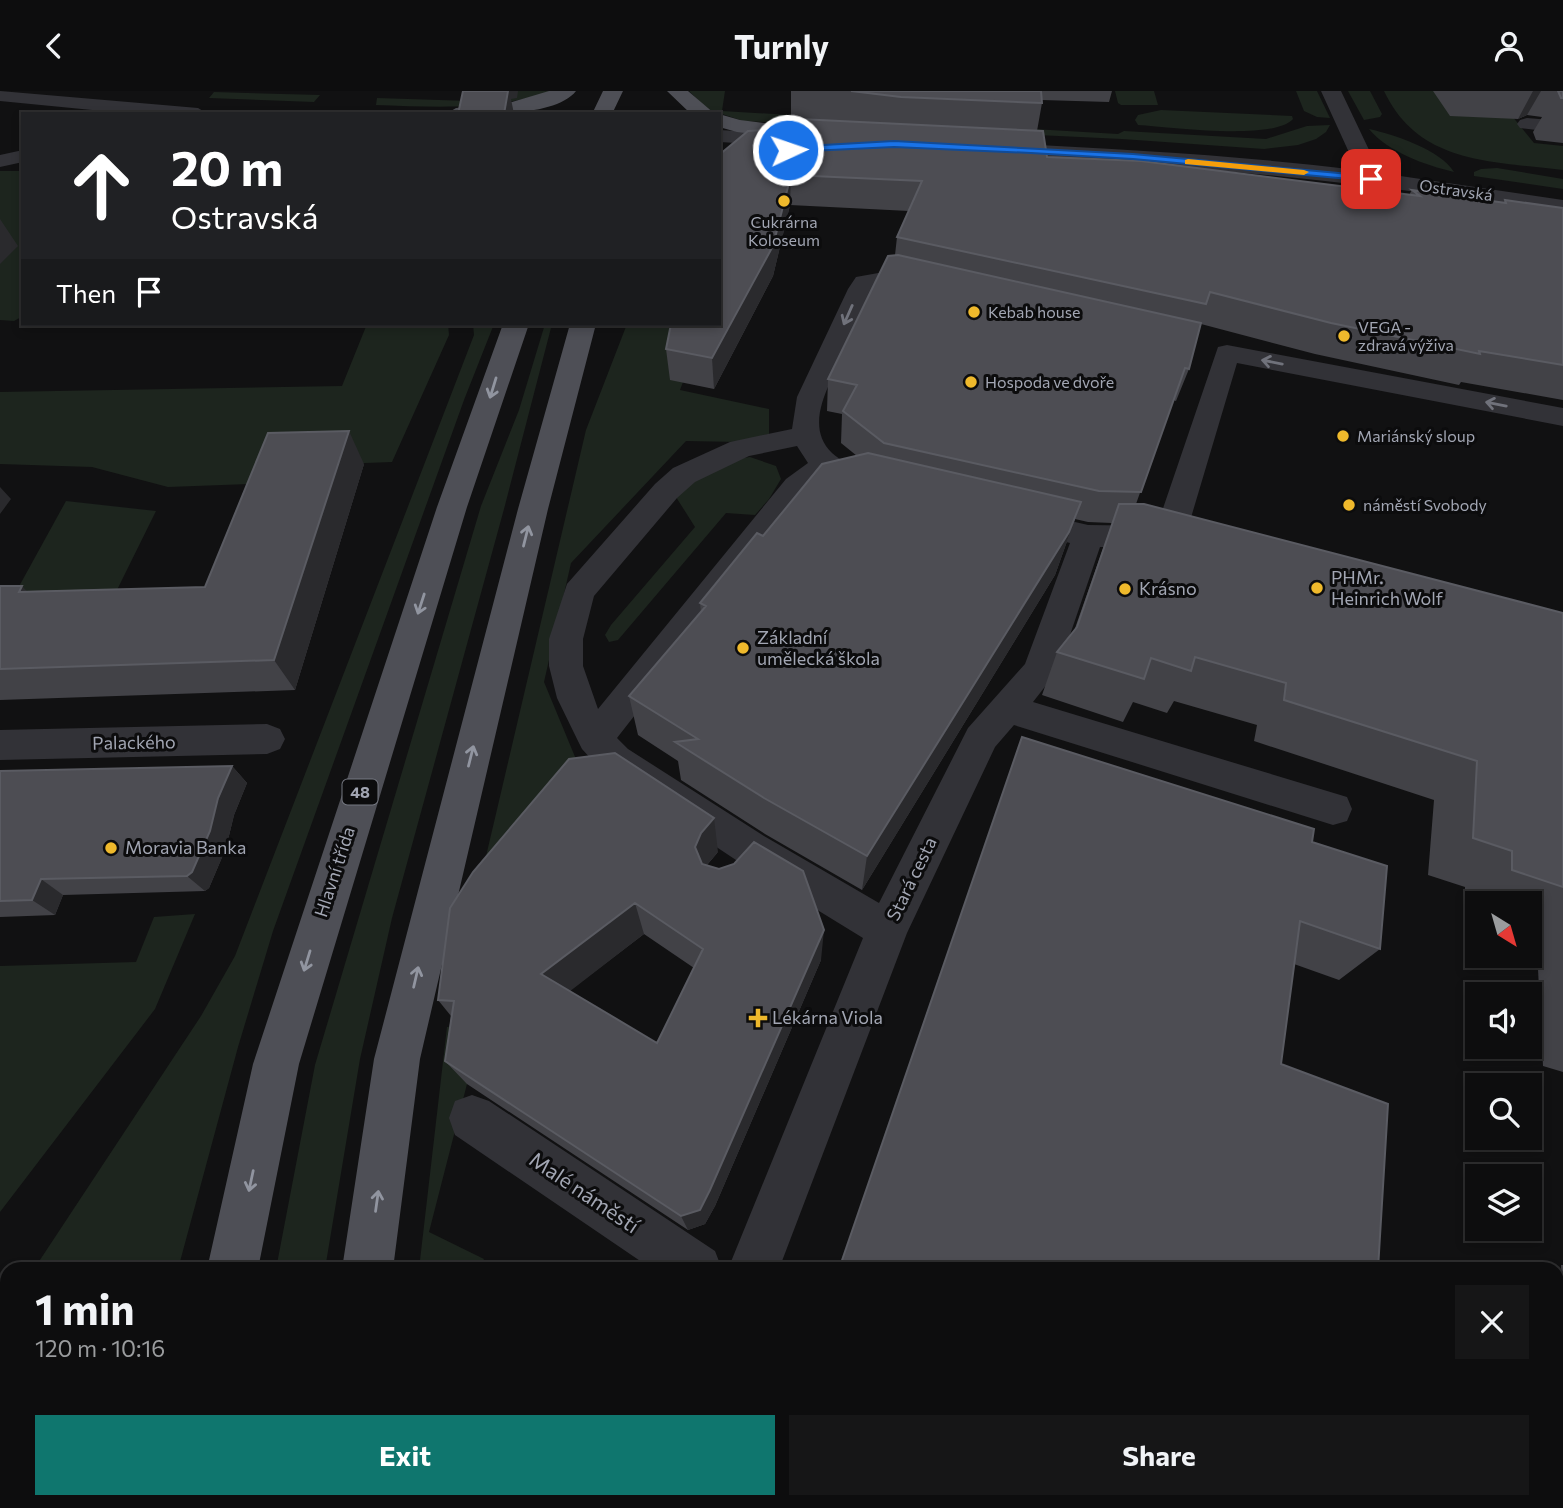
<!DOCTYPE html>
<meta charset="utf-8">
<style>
body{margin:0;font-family:Commissioner,sans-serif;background:#161617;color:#f1f3f6;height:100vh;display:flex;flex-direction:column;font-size:26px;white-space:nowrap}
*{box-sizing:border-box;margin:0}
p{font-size:23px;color:#9a9c9e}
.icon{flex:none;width:38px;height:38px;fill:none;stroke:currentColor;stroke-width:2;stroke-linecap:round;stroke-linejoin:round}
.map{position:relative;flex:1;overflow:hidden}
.panel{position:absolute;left:0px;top:1171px;width:1564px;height:247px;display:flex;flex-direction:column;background:#0d0d0e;border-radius:21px 21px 0 0;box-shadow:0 4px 10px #0003,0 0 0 2px #2d2d2e}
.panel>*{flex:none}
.banner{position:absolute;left:21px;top:21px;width:700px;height:214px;border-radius:0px;box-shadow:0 4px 10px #0003,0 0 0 2px #2d2d2e;background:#202124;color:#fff;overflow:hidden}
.needle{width:46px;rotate:143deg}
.fabs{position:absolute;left:1465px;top:800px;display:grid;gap:14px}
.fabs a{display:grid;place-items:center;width:77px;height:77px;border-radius:0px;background:#0d0d0e;box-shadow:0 4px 10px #0003,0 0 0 2px #2d2d2e;font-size:35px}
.pin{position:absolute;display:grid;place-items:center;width:60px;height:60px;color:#fff;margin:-30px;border-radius:14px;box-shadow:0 4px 10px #0006}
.me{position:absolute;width:77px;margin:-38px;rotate:87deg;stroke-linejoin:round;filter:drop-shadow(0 0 5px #0008)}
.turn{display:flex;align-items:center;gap:24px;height:147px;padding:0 35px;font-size:32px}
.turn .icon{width:91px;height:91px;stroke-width:2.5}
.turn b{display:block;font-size:49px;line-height:60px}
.then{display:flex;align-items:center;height:66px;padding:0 35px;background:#0003;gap:14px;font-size:26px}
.round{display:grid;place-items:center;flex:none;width:74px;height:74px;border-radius:0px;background:#161617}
.head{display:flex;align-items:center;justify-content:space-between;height:119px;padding:0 35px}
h1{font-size:42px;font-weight:700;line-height:52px}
.action{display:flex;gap:14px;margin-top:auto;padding:14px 35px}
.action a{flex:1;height:80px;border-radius:0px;background:#0f766e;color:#fff;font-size:28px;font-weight:700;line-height:80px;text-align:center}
.action a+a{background:#161617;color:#f1f3f6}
header{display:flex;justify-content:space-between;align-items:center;height:91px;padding:0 35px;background:#0d0d0e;font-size:32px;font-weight:700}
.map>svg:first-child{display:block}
.green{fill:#1d251e}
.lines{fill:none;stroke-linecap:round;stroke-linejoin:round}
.minor{fill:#323237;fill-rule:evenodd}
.major{fill:#4e4f56;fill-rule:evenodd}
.wall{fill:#424247;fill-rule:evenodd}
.shaded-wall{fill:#2a2a2d}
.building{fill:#4d4d53;stroke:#5a5b62;stroke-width:2;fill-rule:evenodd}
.oneway{stroke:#70727b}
.oneway2{stroke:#9195a0}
.route{fill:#1a73e8;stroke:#114b97;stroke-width:2}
.slow{fill:#f59e0b}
.poi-dot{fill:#efb92c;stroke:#0c0c0d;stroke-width:2.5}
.labels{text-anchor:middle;stroke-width:6;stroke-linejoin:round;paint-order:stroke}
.far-street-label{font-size:16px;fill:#a2a6b3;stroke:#0c0c0d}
.far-poi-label{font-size:16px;fill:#a2a6b3;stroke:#0c0c0d;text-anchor:start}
.shield{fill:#0c0c0d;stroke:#757881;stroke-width:2}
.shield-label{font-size:16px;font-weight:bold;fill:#a2a6b3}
.poi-label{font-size:18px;fill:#a2a6b3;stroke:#0c0c0d;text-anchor:start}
.street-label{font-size:18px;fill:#a2a6b3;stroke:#0c0c0d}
.near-street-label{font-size:21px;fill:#a2a6b3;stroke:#0c0c0d}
</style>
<header><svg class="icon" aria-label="back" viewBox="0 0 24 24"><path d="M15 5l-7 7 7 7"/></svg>Turnly<svg class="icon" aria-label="person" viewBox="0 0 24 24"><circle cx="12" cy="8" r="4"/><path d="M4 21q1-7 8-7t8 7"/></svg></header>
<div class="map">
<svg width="1563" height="1417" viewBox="0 0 1563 1417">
<rect width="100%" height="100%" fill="#111112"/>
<path class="green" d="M516 0H551C495 20 434 16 376 14L377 7 470 10Z
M689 0H725L722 20 1118 43 1124 40 1266 48 1307 35 1330 34 1326 41 1316 48 1298 54 1264 58 1122 48 743 30 707 18Z
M1115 0H1154L1158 14H1121L1118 12Z
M1296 0H1317L1330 27 1317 26 1304 20Z
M1348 0H1370L1382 23 1380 26 1364 29Z
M1384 0H1563L1508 20 1534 52 1563 55V79C1493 70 1419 74 1384 0Z
M214 1 320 4 314 11 209 7Z
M1161 19 1292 25 1293 28C1273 50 1170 36 1138 34L1135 29 1138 24Z
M1369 38C1393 43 1441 59 1454 81 1425 74 1388 61 1369 38Z
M1497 77 1563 88V98L1474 85V81L1481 78Z
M0 80H23V225L14 230 0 229Z
M367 233H448L449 244 392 371 286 375 279 392 168 396 92 376 0 373V301L342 295Z
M473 233H494L464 309 273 840 238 956 178 1178H34L201 925 235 865 474 244Z
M545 233H552L504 418 392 827 360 968 325 1178H276L315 974 481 415 519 319Z
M627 233H683L670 288 683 291 680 299 769 318V343L739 351 686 350 571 472 544 591 578 673 476 808 586 339Z
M750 366 776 375 781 388 769 408 755 424 726 422 618 549 609 551 605 544 611 534 695 436 676 406C688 384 725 369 750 366Z
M66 410 156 420 115 503 0 530Z
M195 823 155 918 0 1121V875L136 871 154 826Z
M460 935 475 936 467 993 429 1141 484 1168 478 1178H419L447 936Z
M391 1411 599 1410 605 1417H391Z"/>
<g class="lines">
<path class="minor" d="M0 0 198 17 208 23H133L0 10Z
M1321 0H1341L1380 82 1563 109V123C1374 91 1185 74 994 64L987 62 983 58 987 54 994 52C1115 58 1236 64 1357 79Z
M1527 27 1563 30V42L1520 37 1517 33 1520 29Z
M719 39 794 43 801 45 804 49 801 53 794 55 719 51Z
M23 59V71L0 76V64Z
M895 179 936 189 939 194 936 199 927 201 895 193 873 197C862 214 857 233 849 252 836 284 800 331 832 362 847 376 880 383 887 395L883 402C864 407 843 398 827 388L808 402 617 647 628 658 764 745 879 812 968 637 1025 573 1070 452 1008 436 1003 429 1008 422 1019 418 1088 434 1157 435 1218 256 1227 254 1563 317V335L1237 272 1187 440 1206 445 1211 453 1206 461 1195 464 1164 456H1100L1058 579 1033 611 1347 706 1352 718 1347 730 1333 734 1014 634 995 656 907 842 779 1178H728L863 847 736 769 602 680 582 658 577 648 557 607 549 575V548L567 493 655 393 673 377 730 351 792 338 797 306 848 198 856 186ZM797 355 808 372 786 388 598 618 583 575V548L594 505 677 407 695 391 749 365Z
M267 633 280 638 285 648 280 658 267 663 0 669V639Z
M472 1004 489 1010 715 1160 722 1178H652L455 1044 449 1027 455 1010Z
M664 1410H729L732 1417H666Z"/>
<path class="major" d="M549 0H576C555 27 477 23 446 23L456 17 512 11Z
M603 0H623L612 23H592Z
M667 0H688L715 23H691Z
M719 23 740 29 823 39 830 41 833 45 830 49 823 51 737 41 719 36Z
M503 233H529L467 416 299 973 258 1178H207L253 973 437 416Z
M570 233H596L548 418 420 968 393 1178H342L374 968 518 418Z
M151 1410H208L207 1417H149Z
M305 1410H363L362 1417H304Z"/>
</g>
<path class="wall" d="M791 0H1112L1109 11 1042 9V12L1037 40 1047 66 1409 104 1412 99 1504 112 1505 109 1563 117V309L1461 291 1459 294 1315 263 1201 233 1189 278 1176 310 1173 309 1136 413 1563 522V981L1543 975 1536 839 1530 837V812H1477V819L1464 815 1465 796 1428 784 1434 709 1254 650 1257 634 1174 610 1167 622 1133 611 1123 631 1042 604 1057 561 1074 540 1112 432 1088 431 1075 428 1055 484 862 799 765 743 681 689 678 670 638 644 629 605 701 521 700 512 763 445 857 365 841 352 842 323 827 320 828 288 895 164 897 146 909 120 790 114 773 185 714 298 670 289 666 258 797 33 791 32Z
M1433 0H1563V52L1536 49 1533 41 1542 26 1527 24 1518 28 1450 25Z
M364 373 295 599 0 609V495L27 500 205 496Z
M1022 646 1312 751 1380 858 1339 889 1294 873 1281 973 1378 1178H839Z
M232 675 247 692 234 724 226 757 209 797 205 800 63 804 55 824 0 826V680Z
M718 761 707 774 821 869 715 1115 705 1133 688 1139 467 993 445 970 451 925 438 909ZM644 843 694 877 657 952 569 900Z
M1561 1174H1563V1239Z
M824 1410H1057L1071 1417H823Z
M1304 1410H1362L1361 1417H1334L1309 1412Z
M1367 1410H1558L1563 1417H1382Z"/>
<path class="shaded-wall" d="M469 0H518L517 7 511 8 514 23H504Z
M1533 0H1541L1527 24 1518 28Z
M791 84 790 114 773 185 714 298 712 267Z
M0 128 18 155 0 173Z
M349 340 364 373 295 599 274 569Z
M0 396 11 408 0 423Z
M1081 411 1055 484 862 799 867 765Z
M22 495 51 526 19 501Z
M232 675 247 692 234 724 226 757 209 797 205 800 187 785Z
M714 727 718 761 706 775 700 789 695 756 701 742Z
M41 788 63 804 55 824 32 809Z
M635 812 644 843 556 911 541 883Z
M824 839 821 869 715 1115 705 1133 688 1139 681 1125Z
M26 1410H68L67 1417H24Z"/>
<path class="building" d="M463 0H508L504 23H458Z
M851 0H1041L1042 12 901 6Z
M1558 0H1563V7H1561Z
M799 28 1043 40 1047 66 1141 70 1420 105 1412 99 1506 112 1505 109 1563 117V274L1479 260 1480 263 1331 232 1210 201 1206 213 897 146 922 90 791 84 773 155 712 267 666 258 671 233H719V64L748 40 794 37Z
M898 164 1201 232 1189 278 1185 277 1141 401 1099 400 884 352 843 320 857 294 828 288 888 165Z
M349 340 274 569 0 578V495H22L19 501 205 496 268 342Z
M868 362 1081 411 1069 441 867 765 764 707 675 651 698 648 629 605 706 515 700 512 757 442 763 445 822 373Z
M1119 413H1144L1563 522V796L1512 779V760L1473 747 1477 670 1284 609 1286 592 1195 566 1191 580 1151 567 1144 588 1057 561 1077 536Z
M1022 646 1314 738 1312 751 1387 775 1380 858 1300 830 1281 973 1388 1013 1378 1178H839Z
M615 662 714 727 701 742 695 756 702 773 719 778 734 773 754 751 803 780 824 839 710 1099 700 1119 681 1125 445 970 454 910 438 909 450 817 473 781 569 668ZM635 812 703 858 657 952 541 883Z
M232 675 218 707 210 740 192 781 187 785 41 788 32 809 0 810V680Z
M1558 1274 1563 1276V1417H1420L1406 1410H1558Z
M7 1344V1410H26L24 1417H0V1345Z
M832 1410H1057L1071 1417H831Z
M1337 1410H1362L1361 1417H1351Z"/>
<defs><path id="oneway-shaft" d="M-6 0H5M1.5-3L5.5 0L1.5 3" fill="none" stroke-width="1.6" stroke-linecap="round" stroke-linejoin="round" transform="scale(1.75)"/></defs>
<g class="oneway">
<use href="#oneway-shaft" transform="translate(848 224) rotate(114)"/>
<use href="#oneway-shaft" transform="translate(1272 271) rotate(-169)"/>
<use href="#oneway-shaft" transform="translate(1496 313) rotate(-169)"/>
</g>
<g class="oneway2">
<use href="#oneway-shaft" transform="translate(493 297) rotate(107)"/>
<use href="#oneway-shaft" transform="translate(526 445) rotate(-76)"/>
<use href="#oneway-shaft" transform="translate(421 513) rotate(108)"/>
<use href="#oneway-shaft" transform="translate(471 665) rotate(-76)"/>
<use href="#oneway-shaft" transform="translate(307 870) rotate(107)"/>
<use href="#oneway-shaft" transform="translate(416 886) rotate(-77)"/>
<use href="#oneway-shaft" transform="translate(251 1090) rotate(102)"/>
<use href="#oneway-shaft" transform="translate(377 1110) rotate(-82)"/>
</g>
<path class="route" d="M894 50 1133 63 1371 85 1375 88 1371 90 1133 68 1031 62 894 56 788 61 784 59 788 56Z"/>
<path class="slow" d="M1188 68 1304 79 1309 81 1304 84 1185 73V69Z"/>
<g class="poi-dot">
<circle cx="784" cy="110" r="7"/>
<circle cx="974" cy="221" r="7"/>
<circle cx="1344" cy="245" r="7"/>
<circle cx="971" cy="291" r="7"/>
<circle cx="1343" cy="345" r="7"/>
<circle cx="1349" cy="414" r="7"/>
<circle cx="1317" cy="497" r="7"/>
<circle cx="1125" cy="498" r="7"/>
<circle cx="743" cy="557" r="7"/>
<circle cx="111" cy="757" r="7"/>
<path d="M754.5 916.5h7v7h7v7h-7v7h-7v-7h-7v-7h7z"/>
</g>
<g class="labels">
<g class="far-street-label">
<text transform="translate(1456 99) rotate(8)" y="6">Ostravská</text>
</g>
<g class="far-poi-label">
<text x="784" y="137" text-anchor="middle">Cukrárna<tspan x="784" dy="18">Koloseum</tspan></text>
<text x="988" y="227">Kebab house</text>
<text x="1358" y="242">VEGA -<tspan x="1358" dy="18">zdravá výživa</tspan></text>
<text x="985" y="297">Hospoda ve dvoře</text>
<text x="1357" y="351">Mariánský sloup</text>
<text x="1363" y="420">náměstí Svobody</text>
</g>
<rect class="shield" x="342.5" y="688.5" width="35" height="25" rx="5"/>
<g class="shield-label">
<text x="360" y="707">48</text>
</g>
<g class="poi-label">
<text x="1331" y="493">PHMr.<tspan x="1331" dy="21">Heinrich Wolf</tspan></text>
<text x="1139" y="504">Krásno</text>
<text x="757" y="553">Základní<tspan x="757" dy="21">umělecká škola</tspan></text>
<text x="125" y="763">Moravia Banka</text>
<text x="772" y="933">Lékárna Viola</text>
</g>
<g class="street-label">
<text transform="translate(134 652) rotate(-1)" y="6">Palackého</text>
<text transform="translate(335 781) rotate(-72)" y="6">Hlavní třída</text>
<text transform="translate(912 788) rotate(-64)" y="6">Stará cesta</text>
</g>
<g class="near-street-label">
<text transform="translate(584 1102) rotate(34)" y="7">Malé náměstí</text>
</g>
</g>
</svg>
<div class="fabs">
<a><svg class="needle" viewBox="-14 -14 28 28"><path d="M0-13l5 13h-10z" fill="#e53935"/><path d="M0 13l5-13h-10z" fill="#9a9c9e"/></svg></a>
<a><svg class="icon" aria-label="sound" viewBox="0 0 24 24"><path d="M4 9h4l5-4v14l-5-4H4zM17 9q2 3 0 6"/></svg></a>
<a><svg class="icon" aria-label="search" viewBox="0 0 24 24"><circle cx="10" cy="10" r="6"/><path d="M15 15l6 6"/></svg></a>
<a><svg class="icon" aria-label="layers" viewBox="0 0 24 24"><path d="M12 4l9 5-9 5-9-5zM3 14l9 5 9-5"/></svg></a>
</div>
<div class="pin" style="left:1371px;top:88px;background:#d93025"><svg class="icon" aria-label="arrive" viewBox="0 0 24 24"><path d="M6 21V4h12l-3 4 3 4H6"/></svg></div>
<svg class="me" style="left:788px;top:59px" viewBox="-20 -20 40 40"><circle r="17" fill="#1a73e8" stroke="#fff" stroke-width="3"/><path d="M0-11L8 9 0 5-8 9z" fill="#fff"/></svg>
<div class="banner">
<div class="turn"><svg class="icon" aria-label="ahead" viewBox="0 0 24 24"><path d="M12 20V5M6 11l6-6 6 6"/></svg><div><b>20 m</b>Ostravská</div></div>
<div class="then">Then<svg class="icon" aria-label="arrive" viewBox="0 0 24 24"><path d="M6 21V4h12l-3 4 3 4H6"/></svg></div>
</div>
<section class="panel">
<div class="head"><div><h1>1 min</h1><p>120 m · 10:16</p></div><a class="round"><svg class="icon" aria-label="close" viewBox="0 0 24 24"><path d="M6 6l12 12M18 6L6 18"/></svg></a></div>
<div class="action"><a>Exit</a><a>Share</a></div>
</section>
</div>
